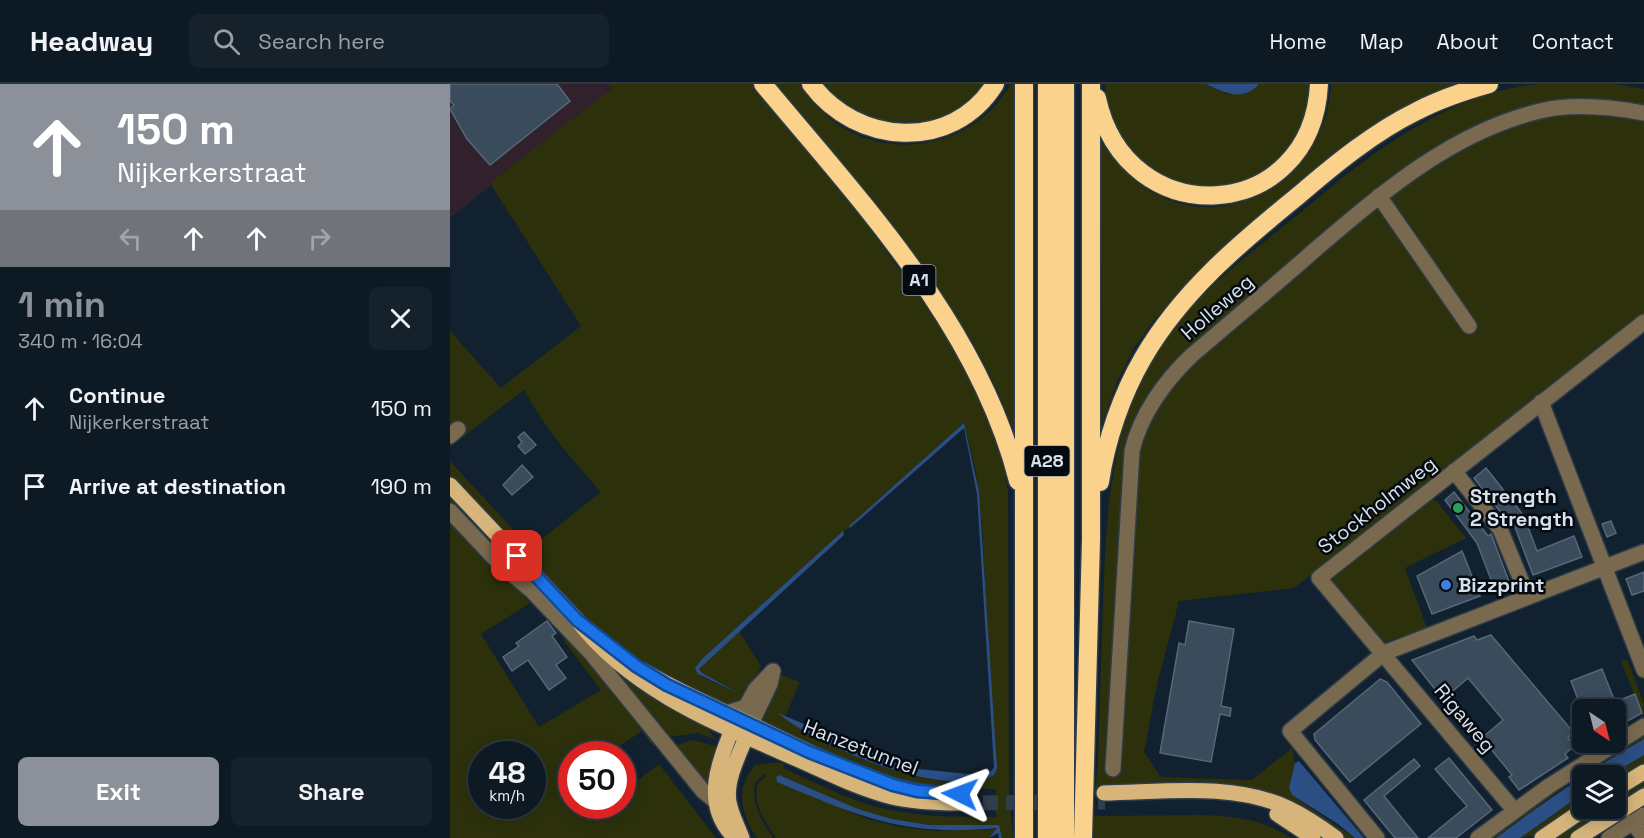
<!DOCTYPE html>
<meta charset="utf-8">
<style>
body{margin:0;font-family:"Space Grotesk",sans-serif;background:#16222b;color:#f1f3f6;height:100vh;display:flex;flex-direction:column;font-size:22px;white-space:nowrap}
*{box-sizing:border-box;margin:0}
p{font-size:20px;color:#9aa0a6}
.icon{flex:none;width:33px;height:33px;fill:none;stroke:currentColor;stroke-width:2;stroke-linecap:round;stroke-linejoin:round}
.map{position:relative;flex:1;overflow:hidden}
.side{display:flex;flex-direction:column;background:#0d1923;width:450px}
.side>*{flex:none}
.top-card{background:#8c9099;color:#fff;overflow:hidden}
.needle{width:39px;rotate:145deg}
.buttons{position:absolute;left:1122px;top:615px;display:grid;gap:12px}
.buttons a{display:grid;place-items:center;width:54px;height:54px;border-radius:9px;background:#0d1923;box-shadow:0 3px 15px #0003,0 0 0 2px #2d3841;font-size:30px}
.speed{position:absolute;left:18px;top:657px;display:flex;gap:12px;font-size:30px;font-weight:700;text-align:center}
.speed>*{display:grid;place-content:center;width:78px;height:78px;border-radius:50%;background:#0d1923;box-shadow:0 3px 15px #0003,0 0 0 2px #2d3841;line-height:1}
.speed small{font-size:15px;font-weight:400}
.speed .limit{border:9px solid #d22;background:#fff;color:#111}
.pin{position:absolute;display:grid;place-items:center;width:51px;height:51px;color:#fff;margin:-26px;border-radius:12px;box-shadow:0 3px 9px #0006}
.me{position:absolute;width:66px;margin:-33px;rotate:273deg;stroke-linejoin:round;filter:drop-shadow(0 0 4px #0008)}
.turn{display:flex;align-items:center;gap:21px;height:126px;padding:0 18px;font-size:27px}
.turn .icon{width:78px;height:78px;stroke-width:2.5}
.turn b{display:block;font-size:42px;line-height:51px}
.lanes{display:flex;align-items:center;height:57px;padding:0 18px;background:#0003;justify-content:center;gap:30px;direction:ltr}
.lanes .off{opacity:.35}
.round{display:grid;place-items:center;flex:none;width:63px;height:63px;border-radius:9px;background:#16222b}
.summary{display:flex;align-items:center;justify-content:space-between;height:102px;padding:0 18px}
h1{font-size:36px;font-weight:700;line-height:45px;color:#8c9099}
.button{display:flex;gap:12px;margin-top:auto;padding:12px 18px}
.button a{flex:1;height:69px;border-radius:9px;background:#8c9099;color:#fff;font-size:24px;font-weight:700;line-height:69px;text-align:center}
.button a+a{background:#16222b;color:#f1f3f6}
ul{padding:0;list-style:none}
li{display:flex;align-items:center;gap:18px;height:78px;padding:0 18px}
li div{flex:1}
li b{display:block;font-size:22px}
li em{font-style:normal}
header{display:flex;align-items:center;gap:36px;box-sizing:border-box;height:84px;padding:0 30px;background:#0d1923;border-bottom:2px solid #2d3841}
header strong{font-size:28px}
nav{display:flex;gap:33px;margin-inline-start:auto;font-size:21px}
.search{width:420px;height:54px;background:#16222b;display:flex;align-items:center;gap:15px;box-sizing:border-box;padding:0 21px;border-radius:9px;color:#9aa0a6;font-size:22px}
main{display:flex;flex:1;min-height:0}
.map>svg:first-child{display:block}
.commercial{fill:#30212c}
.green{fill:#2c310c;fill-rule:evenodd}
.water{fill:#2b4e85}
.building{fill:#3a4b5b;stroke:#566779;stroke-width:1.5}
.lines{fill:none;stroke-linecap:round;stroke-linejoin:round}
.major-tunnel{stroke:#2f3e4b;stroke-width:15;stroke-dasharray:15 8;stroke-linecap:butt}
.minor-casing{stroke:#2d3c49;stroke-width:18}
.major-casing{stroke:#2d3c49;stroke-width:18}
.highway-casing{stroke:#2d3c49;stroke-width:21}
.minor{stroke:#79694e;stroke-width:15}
.major{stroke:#d6b47a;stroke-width:15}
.highway{stroke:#fbd28b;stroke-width:18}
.route-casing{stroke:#114b97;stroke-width:15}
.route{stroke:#1a73e8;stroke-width:10}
.leisure-dot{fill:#2e9e5b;stroke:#040a10;stroke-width:2}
.shop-dot{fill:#3f7fe0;stroke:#040a10;stroke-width:2}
.labels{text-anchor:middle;stroke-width:5;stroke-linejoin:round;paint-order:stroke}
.shield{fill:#040a10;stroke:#98a0a9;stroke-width:1.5}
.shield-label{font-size:18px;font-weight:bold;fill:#d7e1eb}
.street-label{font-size:20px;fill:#d7e1eb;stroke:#040a10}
.poi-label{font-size:20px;font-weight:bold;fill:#d7e1eb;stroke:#040a10;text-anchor:start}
</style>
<header>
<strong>Headway</strong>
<div class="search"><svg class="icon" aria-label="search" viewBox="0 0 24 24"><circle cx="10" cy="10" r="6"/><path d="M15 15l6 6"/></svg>Search here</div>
<nav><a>Home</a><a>Map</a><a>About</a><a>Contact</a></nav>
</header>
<main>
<section class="side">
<div class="top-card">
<div class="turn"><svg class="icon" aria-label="ahead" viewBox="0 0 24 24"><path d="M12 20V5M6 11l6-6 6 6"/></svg><div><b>150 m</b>Nijkerkerstraat</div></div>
<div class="lanes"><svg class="icon off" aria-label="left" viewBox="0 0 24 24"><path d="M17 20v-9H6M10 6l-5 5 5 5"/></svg><svg class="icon" aria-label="ahead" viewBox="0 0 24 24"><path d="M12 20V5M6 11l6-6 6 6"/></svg><svg class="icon" aria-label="ahead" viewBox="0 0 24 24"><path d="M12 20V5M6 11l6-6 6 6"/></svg><svg class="icon off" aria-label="right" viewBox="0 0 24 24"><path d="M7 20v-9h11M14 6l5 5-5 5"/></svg></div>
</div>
<div class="summary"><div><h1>1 min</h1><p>340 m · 16:04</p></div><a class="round"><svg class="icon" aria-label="close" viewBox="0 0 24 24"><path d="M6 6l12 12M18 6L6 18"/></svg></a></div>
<ul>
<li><svg class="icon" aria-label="ahead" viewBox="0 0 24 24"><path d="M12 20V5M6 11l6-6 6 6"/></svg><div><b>Continue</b><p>Nijkerkerstraat</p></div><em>150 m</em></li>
<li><svg class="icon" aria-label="arrive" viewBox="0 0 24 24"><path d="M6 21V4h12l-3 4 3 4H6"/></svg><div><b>Arrive at destination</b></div><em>190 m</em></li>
</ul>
<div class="button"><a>Exit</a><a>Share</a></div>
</section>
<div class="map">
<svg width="1194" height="754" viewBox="0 0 1194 754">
<rect width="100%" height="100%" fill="#11212f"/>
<path class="commercial" d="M0 0H158L161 5 0 134Z"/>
<path class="green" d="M158 0H303L419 143 490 242 536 323 552 372 558 408 559 705 563 754H552L549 741H479L442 735 408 725 329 691 326 693 327 698 415 734 449 743 487 747 549 745 539 754H326C315 737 302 720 308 699L316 692 314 690 305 699C301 720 312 737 323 754H307C290 728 285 706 305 681L328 678 334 680 333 684C362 697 392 713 423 722 464 733 504 733 546 733V705L487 703 434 692 307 639 329 590 350 598 335 633 329 628C339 636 349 644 359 650 396 672 508 718 545 689L532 442 526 388 514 339 247 581 250 592 290 610 252 589 249 585 289 547 311 582 298 614 282 624 192 583 163 561 137 537 0 393V377L80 464 151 408C122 376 95 344 74 306L0 363V247L51 304 131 242 40 99 161 5Z
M326 0H351C396 82 516 79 561 0H565V351C537 268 487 200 433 132 398 87 363 43 326 0Z
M372 0H535C500 40 466 50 416 31 409 29 400 27 394 23 386 18 379 7 372 0Z
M655 0H756L777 10 809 0H865L852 53 815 91 754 109 725 102 684 75 659 33Z
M881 0H1010L774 166 732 205 704 236 684 264 667 298 652 340 651 58C668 82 685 100 712 113 790 149 879 83 881 0Z
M1088 0H1165L1194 5V26C1161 20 1123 17 1090 24 1001 43 931 106 864 163 822 199 781 234 739 270 713 296 691 327 680 362L662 670H668L685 368C692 333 718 299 743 274L929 116 1020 245 1024 242 934 113C1013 51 1091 11 1194 32V230L844 504 729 517 707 600 694 668 711 693 802 696 842 664 845 679 839 704 842 711 905 754H890L833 719 792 706 759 703 645 704C649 685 648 664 649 645 650 612 651 580 652 547 657 420 655 309 752 212 786 178 825 150 862 119 925 65 1003 8 1088 0Z
M0 409 98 517 0 422Z
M980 414 987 418 1016 454 955 484 977 544 932 559 879 495Z
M5 434 80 519 31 550 89 643 151 606 113 556 121 553 206 657 203 662 192 647 158 670H122V722H172L173 706 174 707 209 680 266 754H0V438ZM32 670H82V722H32Z
M145 564 181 599 256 643 267 656 248 649 218 653Z
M1177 575 1194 620 1193 633 1171 577Z
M1194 646V655L1116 702 1046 754H1032Z
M243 656 269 663 260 704 223 662Z
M1194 671V684L1166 702V692H1161Z
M1194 690V708L1123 754H1097L1140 725 1166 724V708Z
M1132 710V723L1090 751 1070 754Z
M747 731C782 732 811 734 841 754H642L643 732Z"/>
<path class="water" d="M756 0H809C794 18 774 9 756 0Z
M514 339 529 408 547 684 544 691C496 717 366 662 328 629L458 684 529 691 540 688 544 684 527 410 514 344 414 432 400 444 399 442Z
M393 447 394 451 249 585 252 589 290 610 248 590 245 584 252 575Z
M1194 655V671L1161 691 1132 692V710L1070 754H1046C1094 718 1142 685 1194 655Z
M849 677 914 754H905L888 740 842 711 839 704 845 679Z
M329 691 408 725 442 735 479 741H549L552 754H549L548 749 539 754 547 744C455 753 410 733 327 698L326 693Z"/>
<path class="building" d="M0 0H107L120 17 40 81 17 55 0 25 4 21 0 17Z
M74 348 86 361 75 370 68 362 72 358 68 353Z
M72 381 83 393 62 411 53 401Z
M1036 384 1074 432 1087 467 1124 452 1132 473 1083 491 1063 438 1060 440 1024 394Z
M1004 408 1038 452 1041 450 1060 500 1045 506 1027 459 995 416Z
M1161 437 1166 449 1157 453 1152 440Z
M1012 467 1030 512 982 530 967 492Z
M1194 488V507L1182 511 1176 495Z
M97 537 106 549 102 552 117 573 106 581 116 594 99 606 78 576 62 587 53 573 69 562 66 559Z
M739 537 784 545 771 622 781 624 780 632 770 630 761 678 710 669 729 559 735 561Z
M1041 551 1124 649 1118 653 1123 663 1115 670 1118 674 1069 706 1059 693 1062 691 1032 654 1053 636 1018 594 997 612 992 606 988 609 962 576 1024 552 1027 556Z
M1152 585 1165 618 1185 610 1192 629 1169 642 1168 639 1166 640V626H1132L1121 597Z
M930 595 937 598 971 640 900 698 865 656 864 650Z
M999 674 1042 726 1006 754H978L1017 722 985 685Z
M964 675 970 682 934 712 968 754H945L914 716Z"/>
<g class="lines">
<path class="major-tunnel" d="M510 719 655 718"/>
<defs>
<path id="minor" d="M929 112 1019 242
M1091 318 1194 586
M0 352 8 345
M1004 387 1050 445 1078 513
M0 427 48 478 82 507 141 569 253 707 264 716 276 720
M277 629 296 623 305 606 323 587
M301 640 320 600 322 591
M663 685 682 367C690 331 715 297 741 272 783 236 825 201 866 165 933 108 1002 48 1090 27 1122 19 1161 23 1194 29
M1064 726 869 494 1194 238
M1182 738 1194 753
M927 754 840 647 934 569 1194 468
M1028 754 1099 702 1194 642
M1159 754 1194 731"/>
<path id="major" d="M0 401 127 536C180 605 262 638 340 672 373 686 406 704 442 713 464 718 487 719 510 719
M194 587C229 608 267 624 305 642 353 665 427 704 479 709
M1166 705 1194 688
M654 709C714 708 783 698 838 724 855 732 871 743 886 754
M827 730 863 754
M285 754C251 721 268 677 285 639
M292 754C288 743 281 730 279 718 275 695 291 667 299 646
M1092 754 1136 724
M1128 754 1194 712"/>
<path id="highway" d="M313 0C412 119 529 242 568 397
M361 0C406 61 502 69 545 0
M574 0V754
M597 0V754
M615 0V754
M647 14C676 151 862 141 869 0
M650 398C656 356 672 310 693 274 731 208 791 158 849 111 885 80 924 48 967 27 990 15 1014 7 1039 0
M633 754 641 456V0"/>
</defs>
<use href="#minor" class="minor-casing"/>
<use href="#major" class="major-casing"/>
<use href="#highway" class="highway-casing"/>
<use href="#minor" class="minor"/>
<use href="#major" class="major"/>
<use href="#highway" class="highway"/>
</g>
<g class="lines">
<defs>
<path id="route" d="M67 472 127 536 186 582 217 601 359 668 443 701 467 707 510 710"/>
</defs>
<use href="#route" class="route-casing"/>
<use href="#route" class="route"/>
</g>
<circle class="leisure-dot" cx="1008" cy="424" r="6"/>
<circle class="shop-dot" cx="996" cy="501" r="6"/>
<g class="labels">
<g class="shield">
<rect x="452.5" y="181" width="33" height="30" rx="4.5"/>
<rect x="574.5" y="362" width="45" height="30" rx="4.5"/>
</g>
<g class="shield-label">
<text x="469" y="202">A1</text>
<text x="597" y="383">A28</text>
</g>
<g class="street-label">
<text transform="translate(767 223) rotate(-41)" y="7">Holleweg</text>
<text transform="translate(927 421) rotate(-38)" y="7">Stockholmweg</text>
<text transform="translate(1015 634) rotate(50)" y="7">Rigaweg</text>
<text transform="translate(411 663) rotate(21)" y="7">Hanzetunnel</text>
</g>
<g class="poi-label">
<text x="1020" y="419">Strength<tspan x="1020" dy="23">2 Strength</tspan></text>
<text x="1008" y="508">Bizzprint</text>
</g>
</g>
</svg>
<div class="buttons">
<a><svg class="needle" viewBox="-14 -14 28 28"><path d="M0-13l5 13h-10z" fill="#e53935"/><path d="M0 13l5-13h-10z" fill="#9aa0a6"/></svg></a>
<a><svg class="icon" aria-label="layers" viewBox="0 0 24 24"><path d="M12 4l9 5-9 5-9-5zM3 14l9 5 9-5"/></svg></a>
</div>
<div class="speed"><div>48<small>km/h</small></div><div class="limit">50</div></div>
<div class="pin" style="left:67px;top:472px;background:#d93025"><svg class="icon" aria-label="arrive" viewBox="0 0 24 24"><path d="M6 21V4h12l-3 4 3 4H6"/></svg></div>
<svg class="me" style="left:510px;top:710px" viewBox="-20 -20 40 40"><path d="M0-17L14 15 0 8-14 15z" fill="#1a73e8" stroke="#fff" stroke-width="4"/></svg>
</div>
</main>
